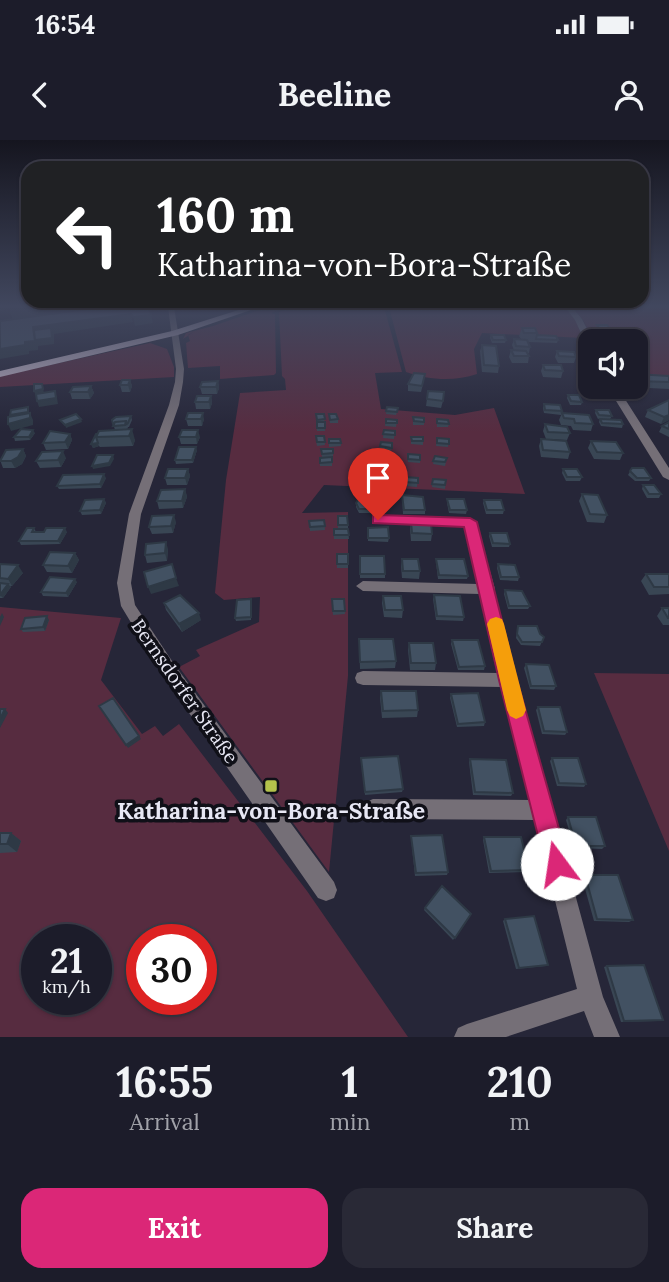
<!DOCTYPE html>
<meta charset="utf-8">
<style>
body{margin:0;font-family:Lora,serif;background:#292936;color:#f1f3f6;height:100vh;display:flex;flex-direction:column;font-size:26px;white-space:nowrap}
*{box-sizing:border-box;margin:0}
p{font-size:23px;color:#a0a1a8}
.icon{flex:none;width:38px;height:38px;fill:none;stroke:currentColor;stroke-width:2;stroke-linecap:round;stroke-linejoin:round}
.map{position:relative;height:897px;overflow:hidden}
.sheet{display:flex;flex-direction:column;background:#1c1c2a;flex:1}
.sheet>*{flex:none}
.guide{position:absolute;left:21px;top:21px;width:628px;height:147px;border-radius:21px;box-shadow:0 2px 5px #0004,0 0 0 2px #3a3a47;background:#202124;color:#fff;overflow:hidden}
.buttons{position:absolute;left:578px;top:189px;display:grid;gap:14px}
.buttons a{display:grid;place-items:center;width:70px;height:70px;border-radius:14px;background:#1c1c2a;box-shadow:0 2px 5px #0004,0 0 0 2px #3a3a47;font-size:35px}
.speed{position:absolute;left:21px;top:784px;display:flex;gap:14px;font-size:35px;font-weight:700;text-align:center}
.speed>*{display:grid;place-content:center;width:91px;height:91px;border-radius:50%;background:#1c1c2a;box-shadow:0 2px 5px #0004,0 0 0 2px #3a3a47;line-height:1}
.speed small{font-size:18px;font-weight:400}
.speed .limit{border:10px solid #d22;background:#fff;color:#111}
.pin{position:absolute;display:grid;place-items:center;width:60px;height:60px;color:#fff;margin:-72px -30px;border-radius:50% 50% 50% 0;rotate:-45deg;box-shadow:0 0 7px #0007}
.pin .icon{rotate:45deg}
.me{position:absolute;width:77px;margin:-38px;rotate:346deg;stroke-linejoin:round;filter:drop-shadow(0 0 5px #0008)}
.turn{display:flex;align-items:center;gap:24px;height:147px;padding:0 21px;font-size:32px}
.turn .icon{width:91px;height:91px;stroke-width:2.5}
.turn b{display:block;font-size:49px;line-height:60px}
.eta{display:flex;justify-content:space-evenly;align-items:center;height:119px;text-align:center}
.eta b{font-size:42px;font-weight:700;line-height:49px}
.action{display:flex;gap:14px;margin-top:auto;padding:14px 21px}
.action a{flex:1;height:80px;border-radius:21px;background:#db2777;color:#fff;font-size:28px;font-weight:700;line-height:80px;text-align:center}
.action a+a{background:#292936;color:#f1f3f6}
.status{display:flex;justify-content:space-between;align-items:center;height:49px;padding:0 35px;background:#1c1c2a;direction:ltr}
.status svg{height:19px;fill:currentColor}
header{display:flex;justify-content:space-between;align-items:center;height:91px;padding:0 21px;background:#1c1c2a;font-size:32px;font-weight:700}
.map>svg:first-child{display:block}
.green{fill:#572c40;fill-rule:evenodd}
.lines{fill:none;stroke-linecap:round;stroke-linejoin:round}
.minor{fill:#756f77;fill-rule:evenodd}
.tertiary{fill:#756f77;fill-rule:evenodd}
.primary{fill:#c3b6c7;fill-rule:evenodd}
.wall{fill:#394654}
.shaded-wall{fill:#2e3945}
.building{fill:#425162;stroke:#2e3945;stroke-width:2}
.route{fill:#db2777;stroke:#8e194d;stroke-width:2}
.slow{fill:#f59e0b}
.poi-dot{fill:#b3c24b;stroke:#101018;stroke-width:2.5}
.labels{text-anchor:middle;stroke-width:7;stroke-linejoin:round;paint-order:stroke}
.street-label{font-size:19px;fill:#e7e7f4;stroke:#101018}
.near-poi-label{font-size:23px;font-weight:bold;fill:#e7e7f4;stroke:#101018}
</style>
<div class="status"><b>16:54</b><svg viewBox="0 0 49 12"><path d="M0 12V9h3v3zM5 12V6h3v6zM10 12V3h3v9zM15 12V0h3v12zM26 1h20v11H26zM47 4h2v5h-2z"/></svg></div>
<header><svg class="icon" aria-label="back" viewBox="0 0 24 24"><path d="M15 5l-7 7 7 7"/></svg>Beeline<svg class="icon" aria-label="person" viewBox="0 0 24 24"><circle cx="12" cy="8" r="4"/><path d="M4 21q1-7 8-7t8 7"/></svg></header>
<div class="map">
<svg width="669" height="897" viewBox="0 0 669 897">
<rect width="100%" height="100%" fill="#262638"/>
<path class="green" d="M268 167H286L271 173 275 174 276 233 274 235 220 239V226L188 228 186 203 190 201 188 195 195 191 183 199 186 193 213 186Z
M293 167H384L402 232 375 233 381 269 455 275 494 268 525 354 324 345 302 373 348 372V536L329 732 179 527 200 516 196 510 259 482 260 457 224 460 215 453 226 340 240 253 286 250 285 239 282 236 279 172Z
M389 167H565L575 179 583 198 482 193 474 209 477 234C454 242 428 240 406 232Z
M572 167H669V237L635 236V201H593L583 180Z
M150 203 167 209 174 227V237L0 247V236Z
M0 467 121 478 101 540 142 594 155 586 163 596 179 584 307 751 408 897H0ZM37 800H96V859H37ZM142 800H201V859H142Z
M594 533 669 534V711Z"/>
<g class="lines">
<path class="minor" d="M565 167H572L582 179 593 201H590V206L586 204 575 180Z
M609 247H619L626 252 623 256 669 328V340L663 337 613 256 616 253Z
M378 376 470 378 476 382 495 449 494 451 550 663 554 670 553 673 603 857 620 897H594L584 871 506 897H454L458 888 467 884 577 849 535 680 373 679 366 676 363 669 366 662 373 659 530 660 502 547 363 545 357 543 355 538 357 533 363 531 498 533 480 454 363 451 356 446 363 441 478 444 465 386 374 383 372 380Z"/>
<path class="tertiary" d="M168 167H174L184 229 183 242 179 265 141 374 131 443 135 465 174 524 334 742 337 750 334 758 326 761 318 758 162 534 121 466 117 443 129 374 169 265 175 242 176 229Z"/>
<path class="primary" d="M248 167H260L178 195 0 237V231L172 191Z"/>
</g>
<path class="wall" d="M597 185 611 190 609 196H599L595 191Z
M522 188 537 193V195L558 200 557 203 528 202 530 207 529 213H527L529 216 528 223H512L509 217 511 210H514L512 205 514 199H521L519 196Z
M491 195 506 200 505 203H492L490 198Z
M482 205 499 226 498 233 482 232 480 211Z
M557 211 576 217 574 223H558L555 217Z
M543 225 563 231 561 238 543 237 541 231Z
M635 234 669 236V249L629 247H635Z
M130 240 132 246 130 252H122L120 245Z
M424 240 421 252 408 251V244Z
M218 241 219 248 217 254H202L200 247Z
M91 246 94 253 90 259H72L70 252Z
M428 251 443 261 441 268 426 266Z
M568 255 582 262 581 265H570L567 258Z
M211 256 212 263 210 269H196L195 262Z
M544 264 562 271 561 275 544 273 543 268Z
M387 267 397 272 396 275 386 274Z
M596 270 612 276 610 279H598L595 273Z
M648 270 669 280 661 284 645 277Z
M562 273 593 284 591 291 573 290 571 286 561 285 559 280Z
M316 274H324L325 291H317Z
M329 274 338 279V283H330Z
M131 276 132 280 129 287H128L127 290 135 300 133 306 100 307 99 306 93 308 91 304 96 294 115 290 112 280Z
M186 279H204L202 286H188Z
M386 279 397 280 396 287 385 286Z
M437 279 449 284 448 287H437Z
M600 279 623 284 622 288 601 286 599 282Z
M413 281 424 282V285H413Z
M669 282V297L659 292 662 286Z
M545 284 570 293 567 300 546 299 543 291Z
M384 290 395 291 394 299 383 298Z
M35 293 30 300 15 301 14 297Z
M70 294 72 300 68 309 46 310 43 303Z
M324 296 325 305 317 306 316 300Z
M179 297H200L197 304H181Z
M437 298 449 299 448 307 436 306Z
M340 299 341 306 329 307V303Z
M541 299 570 312 568 319 541 317 539 306Z
M411 300 423 301V305L411 304Z
M591 301 623 313 620 320 594 319 588 308Z
M381 302 392 303 391 311 380 310Z
M23 309 26 316 22 324 15 328H3L0 320Z
M321 309H333V317H322Z
M197 310 193 323 176 324 175 320Z
M408 314 420 315V323L408 322Z
M378 315 390 316 389 324 377 323Z
M435 316 447 318 445 326 433 324Z
M332 317V326H320V318Z
M66 318 61 327 40 328 36 321Z
M632 328 651 338 649 341H635L628 335Z
M188 329 190 336 187 345H167L165 338Z
M563 329 582 337 580 341H566L562 333Z
M386 330 385 339 373 337V334Z
M405 337 418 338 417 347 405 346Z
M106 338 101 348 59 349 57 346Z
M433 339 446 340 445 349 432 347Z
M643 345 661 354 659 358H647L642 349Z
M185 349 187 357 183 368 159 369 157 361Z
M582 354 607 375 604 383 587 382 579 361Z
M402 355 425 370V374H403Z
M371 358 391 361V364H382V373H359L356 367V363Z
M104 359 106 363 101 374 82 375 80 371Z
M447 359 467 370 466 374 449 373 447 363Z
M484 360 504 370 503 374H486L483 363Z
M338 376 348 385V388L338 389Z
M324 380 325 390 310 391 309 381Z
M176 382 173 393 152 394 149 387Z
M411 382 432 394 431 401H411L410 389Z
M34 388 36 392H67L60 404 21 405 19 401Z
M368 388 389 398 388 402 368 401Z
M334 389H348L349 399H334Z
M490 393 510 404 509 407H492L489 396Z
M168 409 167 421 147 423 145 415Z
M75 413 79 420 72 433 47 432 43 425Z
M337 414H348V428H337Z
M360 416 385 434V438H360Z
M402 419 420 431 419 439 402 438 401 426Z
M436 419 468 436 467 439H438L436 423Z
M0 424 23 433 12 446H10L11 447 3 458H0Z
M498 424 519 437 518 441 500 440 497 428Z
M646 434H669V454L649 455 641 441Z
M77 442 68 457 43 456 41 452Z
M505 450 530 466 528 469H508L504 454Z
M434 455 464 477 463 481 436 480 433 459Z
M383 456 403 470 402 478 384 477 382 463Z
M251 459V480L236 481 235 478Z
M332 459H344L345 474 333 475Z
M164 463 201 480 182 492 166 470Z
M662 468H669V485H663L657 476Z
M49 480 45 491 23 492 21 489Z
M518 486 544 497 540 506 521 505 516 498Z
M359 499 396 521 395 528 360 529Z
M452 500 485 526 484 530H458L451 504Z
M409 503 436 523 435 530H410L408 510Z
M526 524 556 546 554 550 530 549 524 528Z
M381 551 418 570 417 577 382 578 380 558Z
M451 554 485 582 484 586 457 587 450 558Z
M538 567 567 592 565 595 542 594 536 570Z
M361 618 403 649 402 652 365 655Z
M552 618 586 644 584 647 557 646 550 621Z
M470 619 513 653 511 656 473 655 469 622Z
M568 677 605 706 602 709 574 708 566 680Z
M0 693H11L21 701 17 712 0 713Z
M411 696 448 732 447 735 415 736 411 698Z
M484 697 529 730 527 732 489 733 483 700Z
M585 735 633 780 629 782 594 781 582 738Z
M425 768 471 774 453 800 424 770Z
M505 779 548 825 546 826 516 829 503 781Z
M607 826 663 880 658 881 621 882 604 827Z"/>
<path class="shaded-wall" d="M0 167H112L13 180 9 169 0 171Z
M131 174 133 182 54 194V204L38 206V210L29 211V214L0 219V209L25 202 33 187Z
M151 175 153 183 135 186 133 177Z
M130 240 132 246 130 252 128 245Z
M218 241 219 248 217 254 216 247Z
M42 244 44 253 35 254 34 251Z
M91 246 94 253 90 259 88 252Z
M55 251 57 258 58 264 39 267 37 261Z
M211 256 212 263 210 269 209 262Z
M28 267 29 270V275L12 278 10 275Z
M30 273 33 280V285L11 291 8 284Z
M203 273 204 279 202 286 201 279Z
M669 275V280L661 284 664 277Z
M81 279 82 282 66 288 65 285Z
M132 289 135 300 133 306 129 296Z
M33 290 35 293 30 300 29 297Z
M198 290 200 297 197 304 196 297Z
M70 294 72 300 68 309 65 302Z
M98 303 99 306 93 308 91 304Z
M196 307 197 310 193 323 192 320Z
M23 309 26 316 22 324 15 328 11 321Z
M63 311 66 318 61 327 58 320Z
M113 315 114 319 110 326 93 329 92 326Z
M188 329 190 336 187 345 185 338Z
M104 334 106 338 101 348 100 344Z
M185 349 187 357 183 368 182 361Z
M104 359 106 363 101 374 100 370Z
M174 375 176 382 173 393 171 386Z
M65 388 67 392 60 404 58 401Z
M166 402 168 409 167 421 165 413Z
M75 413 79 420 72 433 68 426Z
M18 425 23 433 12 446 8 439Z
M176 438 179 446 151 454 148 447Z
M75 439 77 442 68 457 66 453Z
M8 444 11 447 3 458 0 455Z
M2 473 4 477 0 486V477Z
M199 473 201 480 182 492 179 484Z
M47 476 49 480 45 491 43 487Z
M5 569 8 573 0 588V579Z
M139 596 141 599 128 608 126 605Z
M11 693 21 701 17 712 7 704Z"/>
<path class="building" d="M102 167H148L151 175 133 177 131 174 33 187 35 201 25 202V205L0 209V181Z
M597 185H607L611 190H601Z
M51 188 52 198 35 200 34 190Z
M522 188H535L537 193H524Z
M491 195H504L506 200H493Z
M537 195 556 196 558 200 536 199Z
M514 199 527 200 530 207 516 206Z
M482 205 496 206 499 226 484 225Z
M511 210 526 211 529 216H514Z
M557 211 574 212 576 217 559 216Z
M543 225H561L563 231 545 230Z
M414 233 425 234 422 246 408 244Z
M635 234 669 236V242L635 241Z
M122 240H130L128 245H120Z
M218 241 216 247H200L202 242Z
M34 244H42L43 249 34 251Z
M91 246 88 252H70L73 247Z
M55 251 56 258 37 261 36 254Z
M428 251 444 252 443 261 427 259Z
M568 255H579L582 262 571 261Z
M197 256H211L209 262H195Z
M669 260V275L664 277 648 270Z
M544 264 560 265 562 271 545 270Z
M28 267V272L10 275 11 270Z
M387 267 398 268 397 272 386 271Z
M596 270H609L612 276 599 275Z
M30 273V278L8 284V277Z
M188 273H203L201 279H186Z
M562 273 589 275 593 284 575 283 574 279 564 278Z
M76 274 81 279 65 285 60 280Z
M316 274H324L325 279 317 280Z
M329 274H336L338 279 330 280Z
M131 276 128 283 127 284 126 281 115 282 114 284H113L112 280 116 277Z
M413 277 424 278V282L414 281Z
M386 279 397 280V283H386Z
M437 279 448 280 449 284 437 283Z
M600 279 621 280 623 284 602 283Z
M126 281 125 285 113 286 115 282Z
M317 282H325V288H317Z
M669 282V289L662 286Z
M545 284 567 287 570 293 548 292Z
M21 289 33 290 29 297H14Z
M132 289 129 296 96 297 99 291Z
M182 290H198L196 297H179Z
M384 290 395 291V295L383 294Z
M50 291 70 294 65 302 43 303Z
M96 294H97L96 297 98 303 91 304Z
M316 296H324L325 302H317Z
M411 297H423V301H412Z
M437 298 449 299V304L437 303Z
M329 299H340L341 303H329Z
M541 299 566 301 570 312 543 310Z
M591 301 616 302 623 313 597 312Z
M381 302 392 303V308L380 306Z
M179 307H196L192 320H175Z
M23 309 18 317 11 321H0L6 310Z
M321 309H333V313L322 314Z
M63 311 58 320 36 321 42 312Z
M408 314 420 315V320L408 319Z
M97 315H113L109 323 92 326Z
M378 315 390 316V321L378 320Z
M435 316 447 318 445 322 433 321Z
M332 317V322L320 323V318Z
M632 328H644L651 338H637L630 331Z
M168 329H188L185 338H165Z
M374 329 386 330 385 335 373 334Z
M563 329H577L582 337H567Z
M104 334 100 344 57 346 63 335Z
M405 337 418 338V343L405 342Z
M433 339 446 340 445 345 432 344Z
M643 345H654L661 354H649Z
M185 349 182 361H157L161 350Z
M371 354H391V361H382V369H359L356 363 359 358H371Z
M582 354 598 355 607 375 590 374Z
M402 355 423 357 425 370H404Z
M104 359 100 370 80 371 85 360Z
M447 359H464L467 370H450Z
M484 360H501L504 370H487Z
M174 375 171 386 149 387 152 376Z
M338 376H347L348 385H338Z
M324 380 325 386 310 387 309 381Z
M411 382 431 383 432 394 412 393Z
M388 387 389 398H368V388Z
M27 388H34L32 392H44L46 388H65L58 401H19Z
M334 389H348L349 395H334Z
M490 393H507L510 404 493 403Z
M166 402 165 413 145 415 146 404Z
M50 412 75 413 68 426 43 425Z
M337 414H348V424H337Z
M360 416H384L385 434H360Z
M402 419H418L420 431H403Z
M436 419H464L468 436 439 435Z
M0 424 18 425 8 439 0 438Z
M172 424 176 438 148 447 144 432Z
M498 424 515 425 519 437H501Z
M646 434H669V447H654Z
M50 437 75 439 66 453 41 452Z
M0 443 8 444 0 455Z
M505 450 522 451 530 466H509Z
M180 455 199 473 179 484 164 463Z
M434 455 460 456 464 477 437 476Z
M383 456H401L403 470H385Z
M251 459V477L235 478 237 460Z
M332 459H344L345 471H333Z
M662 468H669V478H668Z
M47 476 43 487 21 489 25 478Z
M518 486H537L540 494 544 497 542 502H522L517 494Z
M359 499H393L396 521 360 522Z
M452 500H478L485 526 459 527Z
M409 503H433L436 523H411Z
M526 524 549 525 556 546H531Z
M381 551H416L418 570 383 571Z
M478 553 485 582 458 584 451 554Z
M113 558 139 596 126 605 99 566Z
M538 567H560L567 592 544 591Z
M0 569H5L0 579Z
M398 616 403 649 365 652 361 618Z
M552 618H578L586 644 559 643Z
M470 619 506 620 513 653 475 652Z
M568 677H596L605 706H576Z
M0 693H11L7 704H0Z
M442 695 448 732 416 733 411 696Z
M484 697H521L529 730 491 731Z
M585 735H618L633 780 597 779Z
M442 746 471 774 455 798 425 768Z
M534 776 548 825 519 828 505 779Z
M644 825 663 880 624 881 607 826Z"/>
<linearGradient id="sky" x2="0" y2="1"><stop stop-color="#15151f"/><stop offset="0.57" stop-color="#41475e"/><stop offset="1" stop-color="#41475e" stop-opacity="0"/></linearGradient>
<rect width="669" height="292" fill="url(#sky)"/>
<path class="route" d="M378 375 470 378 477 382 517 540 569 724 566 732 557 736 549 732 545 724 499 540 464 387 373 383V376Z"/>
<path class="slow" d="M496 477 502 479 504 484 526 570 523 576 516 579 510 576 507 570 487 484 490 479Z"/>
<rect class="poi-dot" x="264" y="639" width="14" height="14" rx="3.5"/>
<g class="labels">
<g class="street-label">
<text transform="translate(185 551) rotate(55)" y="7">Bernsdorfer Straße</text>
</g>
<g class="near-poi-label">
<text x="271" y="679">Katharina-von-Bora-Straße</text>
</g>
</g>
</svg>
<div class="buttons">
<a><svg class="icon" aria-label="sound" viewBox="0 0 24 24"><path d="M4 9h4l5-4v14l-5-4H4zM17 9q2 3 0 6"/></svg></a>
</div>
<div class="speed"><div>21<small>km/h</small></div><div class="limit">30</div></div>
<div class="pin" style="left:378px;top:380px;background:#d93025"><svg class="icon" aria-label="arrive" viewBox="0 0 24 24"><path d="M6 21V4h12l-3 4 3 4H6"/></svg></div>
<svg class="me" style="left:557px;top:724px" viewBox="-20 -20 40 40"><circle r="19" fill="#fff"/><path d="M0-13L10 11 0 6-10 11z" fill="#db2777"/></svg>
<div class="guide">
<div class="turn"><svg class="icon" aria-label="left" viewBox="0 0 24 24"><path d="M17 20v-9H6M10 6l-5 5 5 5"/></svg><div><b>160 m</b>Katharina-von-Bora-Straße</div></div>
</div>
</div>
<section class="sheet">
<div class="eta">
<div><b>16:55</b><p>Arrival</p></div>
<div><b>1</b><p>min</p></div>
<div><b>210</b><p>m</p></div>
</div>
<div class="action"><a>Exit</a><a>Share</a></div>
</section>
